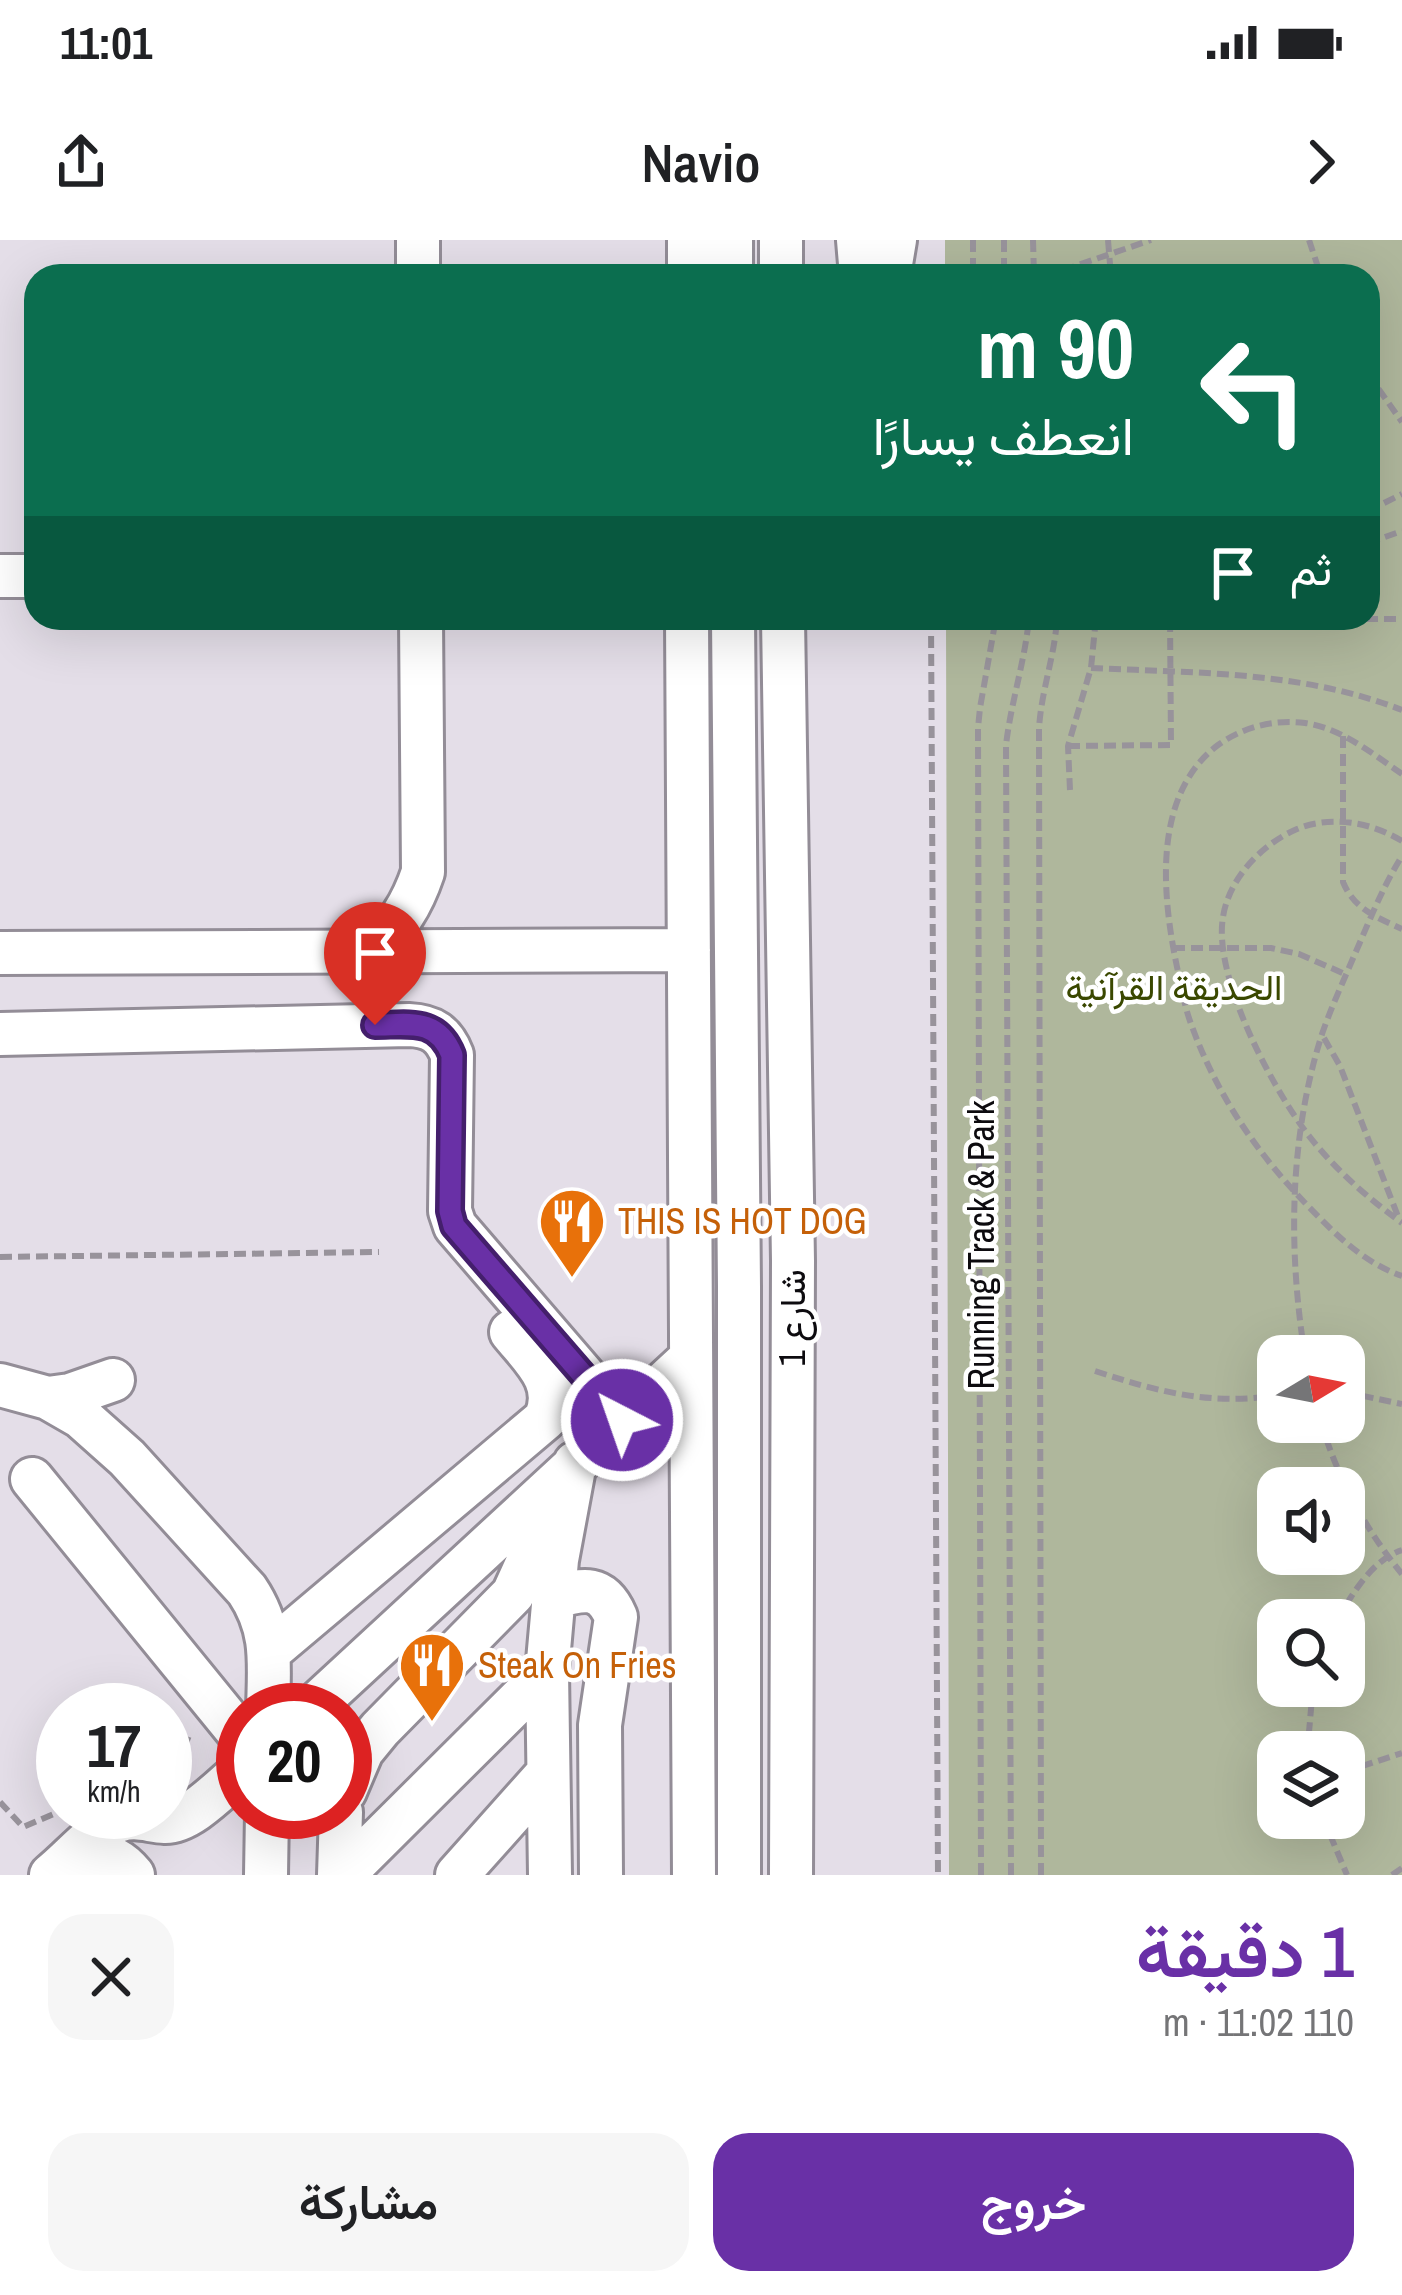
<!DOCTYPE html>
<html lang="ar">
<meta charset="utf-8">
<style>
body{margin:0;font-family:"Archivo Narrow",Vazirmatn,sans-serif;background:#f6f6f6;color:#202124;direction:rtl;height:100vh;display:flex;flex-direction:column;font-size:45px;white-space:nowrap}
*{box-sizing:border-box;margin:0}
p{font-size:39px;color:#757577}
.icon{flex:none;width:66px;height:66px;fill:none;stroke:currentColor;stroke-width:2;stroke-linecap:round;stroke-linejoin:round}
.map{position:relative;height:1635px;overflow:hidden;direction:ltr}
.side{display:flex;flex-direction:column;background:#fff;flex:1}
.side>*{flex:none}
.banner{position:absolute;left:24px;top:24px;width:1356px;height:366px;border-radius:36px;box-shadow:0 12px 48px #0002;direction:rtl;background:#0b6e4f;color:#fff;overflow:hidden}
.needle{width:78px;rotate:80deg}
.fabs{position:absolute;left:1257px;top:1095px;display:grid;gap:24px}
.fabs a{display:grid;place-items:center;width:108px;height:108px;border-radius:24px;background:#fff;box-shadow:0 12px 48px #0002;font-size:60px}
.speed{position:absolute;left:36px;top:1443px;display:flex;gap:24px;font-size:60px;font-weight:700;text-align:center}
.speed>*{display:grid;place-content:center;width:156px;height:156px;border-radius:50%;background:#fff;box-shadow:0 12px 48px #0002;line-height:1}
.speed small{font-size:30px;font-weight:400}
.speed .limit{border:18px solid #d22;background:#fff;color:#111}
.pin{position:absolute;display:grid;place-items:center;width:102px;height:102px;color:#fff;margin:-123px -51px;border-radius:50% 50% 50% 0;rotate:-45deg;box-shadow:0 0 12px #0007}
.pin .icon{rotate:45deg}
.me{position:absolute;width:132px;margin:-66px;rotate:319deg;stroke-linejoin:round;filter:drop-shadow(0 0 9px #0008)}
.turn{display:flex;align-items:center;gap:42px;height:252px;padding:0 48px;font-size:54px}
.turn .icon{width:156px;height:156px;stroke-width:2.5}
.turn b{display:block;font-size:84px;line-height:102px}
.then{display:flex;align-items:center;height:114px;padding:0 48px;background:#0003;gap:24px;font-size:45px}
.round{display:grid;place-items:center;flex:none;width:126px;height:126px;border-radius:36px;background:#f6f6f6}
.summary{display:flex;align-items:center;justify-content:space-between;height:204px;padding:0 48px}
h1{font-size:72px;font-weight:600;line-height:90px;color:#6930a6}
.cta{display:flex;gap:24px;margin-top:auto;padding:24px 48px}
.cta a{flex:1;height:138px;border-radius:36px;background:#6930a6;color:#fff;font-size:48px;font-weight:600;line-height:138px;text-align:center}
.cta a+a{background:#f6f6f6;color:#202124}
.status{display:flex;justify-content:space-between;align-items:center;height:84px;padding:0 60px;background:#fff;direction:ltr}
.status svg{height:33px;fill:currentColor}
header{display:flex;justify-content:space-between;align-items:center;height:156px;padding:0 48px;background:#fff;font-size:54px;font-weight:600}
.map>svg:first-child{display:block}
.green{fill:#afb79c;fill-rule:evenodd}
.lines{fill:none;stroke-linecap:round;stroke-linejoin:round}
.minor-casing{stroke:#938d97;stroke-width:48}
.path{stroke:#98939b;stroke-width:6;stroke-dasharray:12 6;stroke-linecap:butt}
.minor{stroke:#fff;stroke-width:42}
.route-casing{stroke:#441f6c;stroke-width:30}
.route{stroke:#6930a6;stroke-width:21}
.labels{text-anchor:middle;stroke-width:9;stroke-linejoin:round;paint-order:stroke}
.park-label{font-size:36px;fill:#3a4800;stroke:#fff}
.food-label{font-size:36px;fill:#c56008;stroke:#fff;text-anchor:start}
.street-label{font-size:36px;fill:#0d0b0f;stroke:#fff}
</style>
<div class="status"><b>11:01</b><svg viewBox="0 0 49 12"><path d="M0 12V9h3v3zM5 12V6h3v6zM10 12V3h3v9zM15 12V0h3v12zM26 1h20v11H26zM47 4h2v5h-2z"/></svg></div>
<header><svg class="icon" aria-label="forward" viewBox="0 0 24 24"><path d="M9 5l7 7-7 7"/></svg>Navio<svg class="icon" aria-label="share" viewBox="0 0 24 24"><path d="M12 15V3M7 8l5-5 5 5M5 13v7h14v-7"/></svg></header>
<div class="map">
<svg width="1402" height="1635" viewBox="0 0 1402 1635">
<rect width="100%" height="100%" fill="#e4dee8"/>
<path class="green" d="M945 0H1402V1635H949L946 378H1368V36H945ZM1278 1116H1344V1182H1278ZM1278 1248H1344V1314H1278ZM1278 1380H1344V1446H1278ZM1278 1512H1344V1578H1278Z"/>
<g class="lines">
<defs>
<path id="minor" d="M418 0V36
M689 0V36
M731 0V36
M781 0V36
M858 0 861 36
M889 36 895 0
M0 336H36
M687 378 694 1635
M733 378 739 1047V1635
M783 378 793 1021 791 1635
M371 711C397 688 412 665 423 632L421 378
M0 713 689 710
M0 794 409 785C432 786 444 794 452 815L450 971 455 986 622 1180
M0 1145 48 1158 81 1177 127 1218 247 1350C274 1390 269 1424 268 1470
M48 1158 70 1155 113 1140
M32 1239 243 1498
M554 1357C584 1349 602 1344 616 1377L600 1485 601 1635
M270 1411 545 1179C562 1143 532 1118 511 1092
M310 1470 691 1118
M345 1551 362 1511 380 1489 513 1354 528 1321 534 1269
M70 1620C96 1610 116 1614 133 1635
M51 1635C70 1620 96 1589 118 1581 135 1575 148 1581 165 1582 190 1583 224 1545 243 1530
M266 1635 267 1572
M339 1635 341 1572
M343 1635 547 1432
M457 1635 548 1533
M550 1635 547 1432 557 1320 575 1223"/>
</defs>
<use href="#minor" class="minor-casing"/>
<path class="path" d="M973 0V36
M1004 0V36
M1033 0 1034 36
M1108 0 1111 36
M1309 0 1321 36
M1046 36 1151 0
M1368 134 1402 182
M1368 271 1402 254
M1368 303 1402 291
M931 378 938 1635
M1060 378 1402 379
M1091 428C1196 433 1302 431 1402 470
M1343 496V642C1354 669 1376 677 1402 689
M1068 506 1171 505 1170 378
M1402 534C1373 514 1341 488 1305 483 1274 479 1243 487 1218 505 1152 555 1162 655 1177 727 1181 745 1184 764 1190 781 1215 852 1255 911 1307 965 1335 994 1364 1023 1402 1036
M1070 550 1068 506 1091 428 1096 378
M1402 601C1371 582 1331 575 1297 589 1262 604 1229 638 1223 677 1213 735 1269 841 1303 888 1330 925 1365 956 1402 983
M1173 708H1271L1299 714 1345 734
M1324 798 1340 826 1399 979
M0 1017 379 1012
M1305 1116C1288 1010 1289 898 1322 794 1331 768 1343 742 1354 716 1369 682 1382 648 1402 616
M1095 1131C1159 1152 1211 1166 1278 1155
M1344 1152 1402 1164
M1321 1182C1337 1237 1365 1289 1402 1334
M1337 1380C1353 1353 1372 1320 1402 1310
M1311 1512 1309 1492 1313 1446
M1344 1532 1402 1513
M168 1540 178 1523 190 1493
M0 1562 23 1587 61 1571
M1323 1578 1347 1635
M981 1635 978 488 980 468 996 378
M1011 1635 1006 505C1011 462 1025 421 1029 378
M1041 1635 1039 489C1041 451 1055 416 1057 378
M1392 1635 1402 1628"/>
<use href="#minor" class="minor"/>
</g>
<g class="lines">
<defs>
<path id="route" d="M375 785C408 785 437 777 452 815L450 971 454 986 622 1180"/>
</defs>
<use href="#route" class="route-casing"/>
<use href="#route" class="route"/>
</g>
<defs>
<symbol id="restaurant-pin" viewBox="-11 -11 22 30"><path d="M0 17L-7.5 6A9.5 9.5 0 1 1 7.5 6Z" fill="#e8710a" stroke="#fff"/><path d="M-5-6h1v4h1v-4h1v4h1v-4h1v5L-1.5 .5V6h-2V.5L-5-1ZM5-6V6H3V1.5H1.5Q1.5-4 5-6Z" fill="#fff"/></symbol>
</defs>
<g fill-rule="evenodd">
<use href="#restaurant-pin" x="534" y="943" width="76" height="104"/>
<use href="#restaurant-pin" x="394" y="1387" width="76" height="104"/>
</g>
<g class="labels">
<g class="park-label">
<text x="1174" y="760">الحديقة القرآنية</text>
</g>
<g class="food-label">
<text x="618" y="994">THIS IS HOT DOG</text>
<text x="478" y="1438">Steak On Fries</text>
</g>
<g class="street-label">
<text transform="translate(981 1005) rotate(-90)" y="13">Running Track &amp; Park</text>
<text transform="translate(792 1078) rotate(-90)" y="13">شارع 1</text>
</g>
</g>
</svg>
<div class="fabs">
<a><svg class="needle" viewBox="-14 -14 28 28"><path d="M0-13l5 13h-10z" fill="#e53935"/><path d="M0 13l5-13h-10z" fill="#757577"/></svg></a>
<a><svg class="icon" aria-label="sound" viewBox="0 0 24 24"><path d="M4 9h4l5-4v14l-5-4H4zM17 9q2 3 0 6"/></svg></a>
<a><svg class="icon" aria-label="search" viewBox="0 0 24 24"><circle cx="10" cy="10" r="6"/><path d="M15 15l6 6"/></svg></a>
<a><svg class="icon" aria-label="layers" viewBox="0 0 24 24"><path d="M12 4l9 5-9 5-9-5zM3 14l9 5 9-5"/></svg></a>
</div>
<div class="speed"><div>17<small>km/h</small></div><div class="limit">20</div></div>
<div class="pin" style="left:375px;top:785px;background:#d93025"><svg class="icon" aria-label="arrive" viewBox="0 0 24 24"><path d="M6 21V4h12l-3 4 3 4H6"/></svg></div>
<svg class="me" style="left:622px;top:1180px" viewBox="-20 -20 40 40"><circle r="17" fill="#6930a6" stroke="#fff" stroke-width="3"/><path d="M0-11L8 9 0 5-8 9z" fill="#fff"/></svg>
<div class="banner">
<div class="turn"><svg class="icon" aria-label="left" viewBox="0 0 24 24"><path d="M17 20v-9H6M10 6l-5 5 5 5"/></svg><div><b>90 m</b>انعطف يسارًا</div></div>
<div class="then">ثم<svg class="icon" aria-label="arrive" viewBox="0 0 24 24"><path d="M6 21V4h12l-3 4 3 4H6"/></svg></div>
</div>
</div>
<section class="side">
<div class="summary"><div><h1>1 دقيقة</h1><p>110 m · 11:02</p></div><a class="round"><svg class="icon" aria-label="close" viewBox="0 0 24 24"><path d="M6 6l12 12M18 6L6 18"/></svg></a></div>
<div class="cta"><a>خروج</a><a>مشاركة</a></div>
</section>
